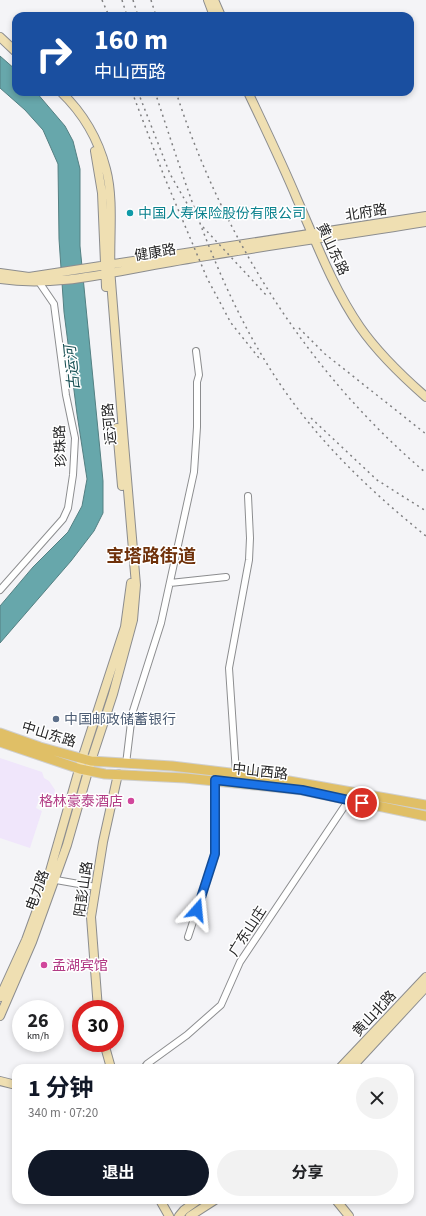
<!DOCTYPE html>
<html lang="zh">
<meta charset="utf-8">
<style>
body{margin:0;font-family:"Source Sans 3","Noto Sans SC",sans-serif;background:#f2f2f2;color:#202124;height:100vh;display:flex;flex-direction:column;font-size:15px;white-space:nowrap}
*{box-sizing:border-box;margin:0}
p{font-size:13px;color:#757577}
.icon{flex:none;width:22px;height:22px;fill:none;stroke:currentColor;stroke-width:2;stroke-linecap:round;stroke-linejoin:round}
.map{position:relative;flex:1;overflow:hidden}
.panel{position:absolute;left:12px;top:1064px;width:402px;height:140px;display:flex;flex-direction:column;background:#fff;border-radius:12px;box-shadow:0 2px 6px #0003}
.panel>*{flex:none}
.hud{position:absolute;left:12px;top:12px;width:402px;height:84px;border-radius:12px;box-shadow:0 2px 6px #0003;background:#1a4fa0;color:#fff;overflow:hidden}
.speed{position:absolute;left:12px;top:1000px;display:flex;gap:8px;font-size:20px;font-weight:700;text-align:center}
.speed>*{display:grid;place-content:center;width:52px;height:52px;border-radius:50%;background:#fff;box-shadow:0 2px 6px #0003;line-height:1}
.speed small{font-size:10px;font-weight:400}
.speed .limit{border:6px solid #d22;background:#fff;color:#111}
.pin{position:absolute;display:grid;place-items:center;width:34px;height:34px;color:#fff;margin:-17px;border:2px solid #fff;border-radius:50%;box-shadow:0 1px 4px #0007}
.me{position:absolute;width:44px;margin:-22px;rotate:18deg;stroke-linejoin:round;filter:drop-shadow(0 0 3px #0008)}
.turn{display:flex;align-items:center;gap:14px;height:84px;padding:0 16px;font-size:18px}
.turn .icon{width:52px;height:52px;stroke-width:2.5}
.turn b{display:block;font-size:28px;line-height:34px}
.round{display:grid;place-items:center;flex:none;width:42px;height:42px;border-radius:21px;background:#f2f2f2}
.overview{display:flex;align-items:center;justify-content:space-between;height:68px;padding:0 16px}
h1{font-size:24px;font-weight:700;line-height:30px;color:#111827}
.primary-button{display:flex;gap:8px;margin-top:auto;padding:8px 16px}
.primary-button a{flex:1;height:46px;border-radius:24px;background:#111827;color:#fff;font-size:16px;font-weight:700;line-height:46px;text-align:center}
.primary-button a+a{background:#f2f2f2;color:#202124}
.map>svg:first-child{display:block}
.commercial{fill:#f0e6fb}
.water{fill:#67a7ab;stroke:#548083}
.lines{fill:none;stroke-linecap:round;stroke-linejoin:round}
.street-casing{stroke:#8c8d8f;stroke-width:8}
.secondary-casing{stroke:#8c8d8f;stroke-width:10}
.primary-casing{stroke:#cfcfcf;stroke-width:11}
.street{stroke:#fff;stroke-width:6}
.secondary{stroke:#efdfb2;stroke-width:8}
.primary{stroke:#e0bf66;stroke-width:9}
.rail{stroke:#7f7f80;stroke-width:1.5;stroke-dasharray:2 4;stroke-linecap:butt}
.route-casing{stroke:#114b97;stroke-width:10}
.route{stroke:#1a73e8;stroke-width:7}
.culture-dot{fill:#0f9aa8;stroke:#fff;stroke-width:1.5}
.service-dot{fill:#5c6f8a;stroke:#fff;stroke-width:1.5}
.hotel-dot{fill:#d1479c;stroke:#fff;stroke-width:1.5}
.labels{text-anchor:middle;stroke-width:3;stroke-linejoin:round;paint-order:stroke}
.street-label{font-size:14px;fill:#262627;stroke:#fff}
.culture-label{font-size:14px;fill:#0d838f;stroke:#fff;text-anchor:start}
.service-label{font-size:14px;fill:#4e5e75;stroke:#fff;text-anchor:start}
.hotel-label{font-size:14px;fill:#b23c85;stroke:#fff;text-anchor:end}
.water-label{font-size:15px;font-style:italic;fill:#195155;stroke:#fff}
.district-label{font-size:18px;font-weight:bold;fill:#6f310a;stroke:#fff}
</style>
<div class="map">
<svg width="426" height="1216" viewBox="0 0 426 1216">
<rect width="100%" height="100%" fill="#f4f4f7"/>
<path class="commercial" d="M0 758 42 772 44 778 49 781 55 790 54 795 48 800 39 799 36 808 42 811 30 848 0 838Z"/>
<path class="water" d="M0 56 16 70V92H36L65 126 73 141 80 169V246L103 481V513L94 531 71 561 0 643V606L33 567 68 532 82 506 87 479 77 414 64 312 59 239 58 164 43 130 25 110 0 88Z"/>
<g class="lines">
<defs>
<path id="street" d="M170 583 226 577
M0 590 63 519 68 508 73 475 75 438 66 395 54 304 39 282
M126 764 132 714 161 623 194 472 197 427V382L199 375 196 351
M236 773 229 668 249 560 250 538 248 496
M56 880 96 887
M188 937 215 855V780
M144 1068 147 1064 187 1035 221 1005 240 962 350 798"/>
<path id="secondary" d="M208 0 214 16
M214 0 221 16
M0 37 16 52
M248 92C265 128 282 163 297 199 316 242 333 288 360 327 378 353 402 376 426 397
M95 151 102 193 106 287
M0 273 29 277 426 216
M0 279C57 288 115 271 171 262 256 247 341 236 426 222
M117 428 122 486
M0 997 26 940 46 885 82 759 125 627 131 583
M98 1009 91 917 103 842 118 774
M0 1016 32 942 67 845 91 761 113 694 133 620 136 585C127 484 119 382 111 281 108 245 115 203 106 169 98 138 84 114 61 92
M104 1043 111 1068
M340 1068 426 977
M351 1068 426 987
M0 1081 16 1085
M160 1200 169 1216
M336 1200 349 1216
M179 1216 184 1210 198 1200
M190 1216 215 1200"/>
<path id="primary" d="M0 733 40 747 91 761 172 766 272 778 426 805
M0 742 80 769 105 774 185 778 302 790 426 816"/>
</defs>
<use href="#street" class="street-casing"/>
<use href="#secondary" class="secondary-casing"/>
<use href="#primary" class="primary-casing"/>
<use href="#street" class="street"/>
<use href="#secondary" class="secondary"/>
<use href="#primary" class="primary"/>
<path class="rail" d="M102 0 109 16
M122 0 127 16
M133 0 138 16
M151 0 156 16
M132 92 164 176 207 278 231 323 259 358
M138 92 170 174 189 207
M155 92C192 204 227 318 301 413 337 459 380 499 426 536
M176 92C223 238 308 373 426 473
M203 227 268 297
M299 328 325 354 426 434
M311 418 377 480 426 511"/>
</g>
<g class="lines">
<defs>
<path id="route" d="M197 910 215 854V780L302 790 362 803"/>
</defs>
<use href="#route" class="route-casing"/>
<use href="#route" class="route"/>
</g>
<circle class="culture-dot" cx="130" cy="213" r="4"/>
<circle class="service-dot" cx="56" cy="719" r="4"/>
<g class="hotel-dot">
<circle cx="131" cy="801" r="4"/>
<circle cx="44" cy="965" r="4"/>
</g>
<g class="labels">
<g class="street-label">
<text transform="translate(366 212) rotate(-9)" y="5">北府路</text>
<text transform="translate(333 249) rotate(65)" y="5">黄山东路</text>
<text transform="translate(155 252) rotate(-10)" y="5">健康路</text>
<text transform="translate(109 424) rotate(-95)" y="5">运河路</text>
<text transform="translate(60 446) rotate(-93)" y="5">珍珠路</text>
<text transform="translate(49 734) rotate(17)" y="5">中山东路</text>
<text transform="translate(260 771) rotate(6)" y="5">中山西路</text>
<text transform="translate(83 889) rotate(-82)" y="5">阳彭山路</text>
<text transform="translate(37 890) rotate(-70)" y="5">电力路</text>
<text transform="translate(247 931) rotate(-57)" y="5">广东山庄</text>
<text transform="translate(374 1013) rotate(-47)" y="5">黄山北路</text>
</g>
<g class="culture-label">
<text x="138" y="218">中国人寿保险股份有限公司</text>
</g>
<g class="service-label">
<text x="64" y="724">中国邮政储蓄银行</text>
</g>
<g class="hotel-label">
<text x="123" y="806">格林豪泰酒店</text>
<text x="52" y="970" text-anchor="start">孟湖宾馆</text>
</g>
<g class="water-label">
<text transform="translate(72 368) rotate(-96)" y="5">古运河</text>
</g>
<g class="district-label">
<text x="151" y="562">宝塔路街道</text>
</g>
</g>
</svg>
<div class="speed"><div>26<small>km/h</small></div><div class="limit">30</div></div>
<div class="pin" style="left:362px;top:803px;background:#d93025"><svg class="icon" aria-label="arrive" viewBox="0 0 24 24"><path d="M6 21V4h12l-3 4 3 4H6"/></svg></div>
<svg class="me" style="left:197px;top:910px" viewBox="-20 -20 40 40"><path d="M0-17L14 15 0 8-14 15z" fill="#1a73e8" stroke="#fff" stroke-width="4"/></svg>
<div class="hud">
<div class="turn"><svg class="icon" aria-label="right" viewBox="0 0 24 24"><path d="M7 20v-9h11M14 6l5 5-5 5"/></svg><div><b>160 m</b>中山西路</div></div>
</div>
<section class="panel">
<div class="overview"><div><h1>1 分钟</h1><p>340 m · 07:20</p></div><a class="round"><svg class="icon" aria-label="close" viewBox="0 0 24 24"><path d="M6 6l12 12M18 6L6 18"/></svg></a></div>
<div class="primary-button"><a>退出</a><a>分享</a></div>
</section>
</div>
